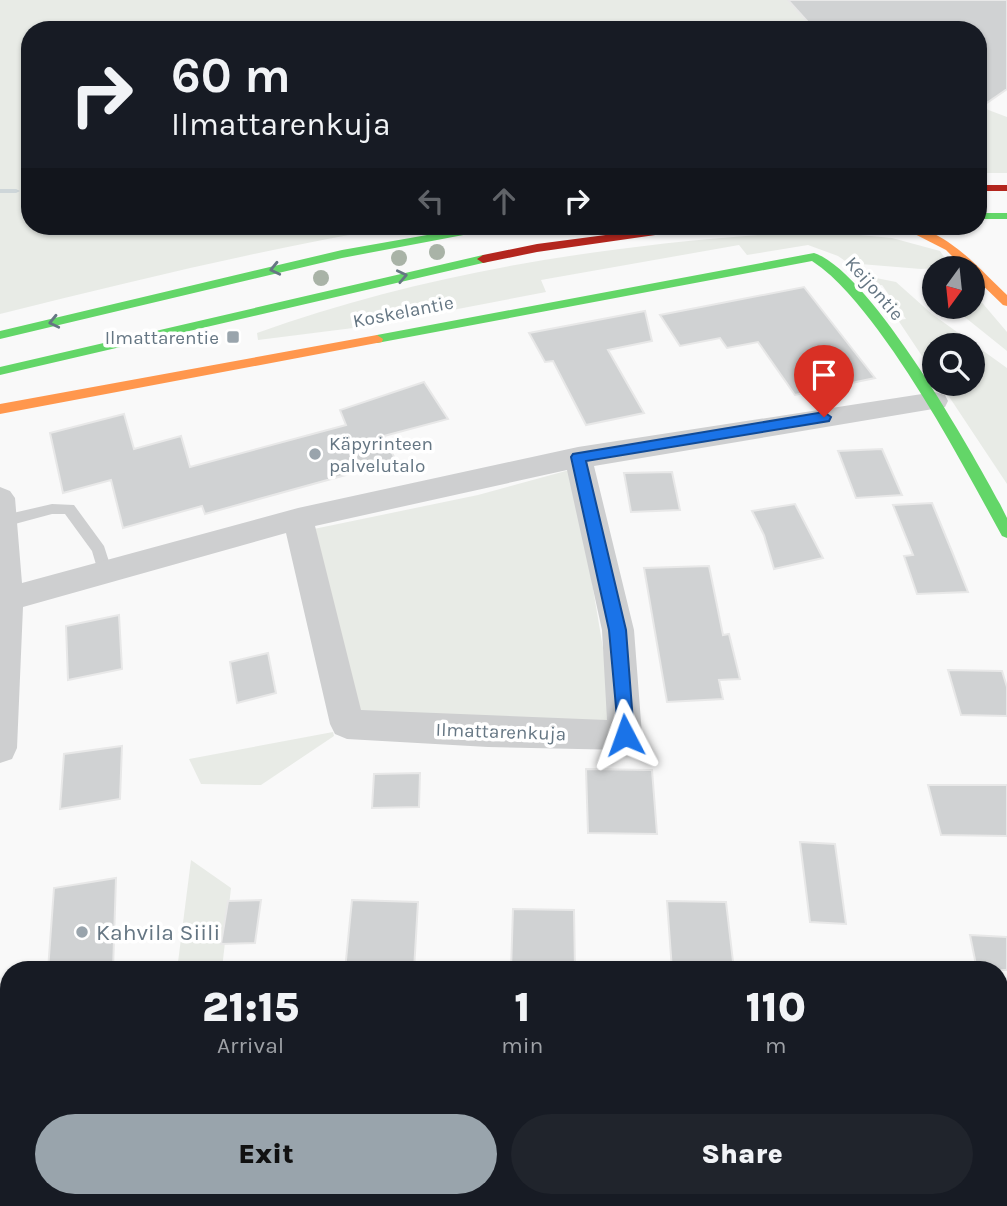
<!DOCTYPE html>
<meta charset="utf-8">
<style>
body{margin:0;font-family:Karla,sans-serif;background:#20242c;color:#f1f3f6;height:100vh;display:flex;flex-direction:column;font-size:26px;white-space:nowrap}
*{box-sizing:border-box;margin:0}
p{font-size:23px;color:#9ea1a6}
.icon{flex:none;width:38px;height:38px;fill:none;stroke:currentColor;stroke-width:2;stroke-linecap:round;stroke-linejoin:round}
.map{position:relative;flex:1;overflow:hidden}
.side{position:absolute;left:0px;top:961px;width:1008px;height:247px;display:flex;flex-direction:column;background:#171b24;border-radius:28px 28px 0 0;box-shadow:0 2px 5px #0004}
.side>*{flex:none}
.top-card{position:absolute;left:21px;top:21px;width:966px;height:214px;border-radius:28px;box-shadow:0 2px 5px #0004;background:#171b24;color:#f1f3f6;overflow:hidden}
.needle{width:46px;rotate:195deg}
.tools{position:absolute;left:922px;top:256px;display:grid;gap:14px}
.tools a{display:grid;place-items:center;width:63px;height:63px;border-radius:50%;background:#171b24;box-shadow:0 2px 5px #0004;font-size:35px}
.pin{position:absolute;display:grid;place-items:center;width:60px;height:60px;color:#fff;margin:-72px -30px;border-radius:50% 50% 50% 0;rotate:-45deg;box-shadow:0 0 7px #0007}
.pin .icon{rotate:45deg}
.me{position:absolute;width:77px;margin:-38px;rotate:356deg;stroke-linejoin:round;filter:drop-shadow(0 0 5px #0008)}
.turn{display:flex;align-items:center;gap:24px;height:147px;padding:0 35px;font-size:32px}
.turn .icon{width:91px;height:91px;stroke-width:2.5}
.turn b{display:block;font-size:49px;line-height:60px}
.lanes{display:flex;align-items:center;height:66px;padding:0 35px;background:#0003;justify-content:center;gap:35px;direction:ltr}
.lanes .off{opacity:.35}
.eta{display:flex;justify-content:space-evenly;align-items:center;height:119px;text-align:center}
.eta b{font-size:42px;font-weight:800;line-height:49px}
.cta{display:flex;gap:14px;margin-top:auto;padding:14px 35px}
.cta a{flex:1;height:80px;border-radius:42px;background:#99a4ac;color:#111;font-size:28px;font-weight:800;line-height:80px;text-align:center}
.cta a+a{background:#20242c;color:#f1f3f6}
.map>svg:first-child{display:block}
.green{fill:#e8ebe6}
.lines{fill:none;stroke-linecap:round;stroke-linejoin:round}
.stream{fill:#ced6d9;fill-rule:evenodd}
.building{fill:#d0d2d3;stroke:#e8e8e8;stroke-width:2}
.lane{fill:#cecfd0;fill-rule:evenodd}
.street{fill:#cecfd0;fill-rule:evenodd}
.fast{fill:#63d668;fill-rule:evenodd}
.slow{fill:#ff974d;fill-rule:evenodd}
.jam{fill:#b3261e;fill-rule:evenodd}
.tree{fill:#a9b3a7}
.oneway{stroke:#657683}
.route{fill:#1a73e8;stroke:#114b97;stroke-width:2}
.poi-dot{fill:#99a4ac;stroke:#fff;stroke-width:2.5}
.labels{text-anchor:middle;stroke-width:7;stroke-linejoin:round;paint-order:stroke}
.street-label{font-size:19px;fill:#657683;stroke:#fff}
.poi-label{font-size:19px;fill:#657683;stroke:#fff;text-anchor:end}
.near-poi-label{font-size:23px;fill:#657683;stroke:#fff;text-anchor:start}
</style>
<div class="map">
<svg width="1007" height="1206" viewBox="0 0 1007 1206">
<rect width="100%" height="100%" fill="#f9f9f9"/>
<path class="green" d="M0 0H796L815 30H30V226H399C264 249 132 281 0 314Z
M978 106 1007 117V173H978Z
M817 231 892 238 940 251 951 267 921 269 848 263 838 256 808 245 747 255 739 245 541 280 546 292 369 326 258 340 257 333C437 268 628 242 817 231Z
M876 278 896 282 932 314 1007 368V484L940 383H973V345H934V374L898 320 906 319 882 285 864 287 857 280Z
M973 292 1007 332V351L951 306H973Z
M573 469 616 726 360 718 309 530 478 495Z
M333 732 334 736 261 785 201 784 189 759Z
M191 860 231 888 222 969 177 970Z"/>
<g class="lines">
<path class="stream" d="M0 189H16L20 191 16 193H0Z"/>
</g>
<path class="building" d="M788 0H1007V89L978 109V30H815Z
M804 287 875 378 795 395 758 342 727 348 720 338 680 346 660 315Z
M645 311 652 341 608 350 644 413 586 425 553 361 545 362 529 333Z
M424 382 448 419 384 436 396 461 205 514 202 506 123 528 111 480 63 493 50 433 124 414 134 449 181 436 190 467 346 425 340 410Z
M882 449 902 495 856 498 838 451Z
M672 472 680 510 631 512 624 473Z
M932 503 953 554 968 592 917 594 904 556 913 555 893 505Z
M795 504 823 558 774 569 764 535 752 511Z
M709 566 723 635 729 634 740 679 719 680 723 699 667 702 644 568Z
M119 615 122 669 68 680 66 626Z
M268 653 276 693 237 703 230 662Z
M948 670 1002 671 1007 687V716L961 715Z
M122 746 120 799 60 809 64 754Z
M586 769 652 770 657 834 588 833Z
M420 773 419 807 372 808 374 774Z
M928 785H1007V836L941 835Z
M800 842 835 844 846 924 810 922Z
M116 878 113 970H48L54 888Z
M261 900 255 943 221 944 228 901Z
M352 900 418 902 414 970H345Z
M667 901 726 902 734 970H672Z
M513 909 574 910 575 970H511Z
M970 935 1007 937V970H977Z"/>
<g class="lines">
<path class="lane" d="M52 504 74 505 104 546 113 574 110 578H100L92 551 65 514H52L0 528V516Z"/>
<path class="street" d="M935 392 945 395 948 401 945 407 594 466 634 630 642 735 637 746 625 750 488 747 347 739 335 734 330 724 286 533 23 607 17 748 12 759 0 763V487L10 491 15 498 22 583 298 508 578 447ZM567 470 602 630 607 720 361 710 315 526Z
M0 1035 9 1036V1078L0 1077Z
M999 1072H1007V1114H999Z"/>
<path class="fast" d="M978 213H1007V219H978Z
M478 226H501L495 229 342 258 0 339V331L342 250Z
M814 253C870 271 971 450 1000 504L1007 518V538L1002 536C963 465 926 395 878 330 859 305 839 279 812 261L377 343 371 339 377 335Z
M483 255 487 256V262L0 375V367Z"/>
<path class="slow" d="M899 226C943 224 978 268 1007 295V306L1003 305 973 276V268H964L946 250Z
M377 335 383 339 382 342 0 414V404Z"/>
<path class="jam" d="M978 185H1007V191H978Z
M674 226H703L697 229 537 252 483 263 477 259 483 255 537 244Z"/>
</g>
<g class="tree">
<circle cx="437" cy="252" r="8"/>
<circle cx="399" cy="258" r="8"/>
<circle cx="321" cy="278" r="8"/>
</g>
<defs><path id="oneway-chevron" d="M-2-3.5L2.5 0L-2 3.5" fill="none" stroke-width="1.6" stroke-linecap="round" stroke-linejoin="round" transform="scale(1.75)"/></defs>
<g class="oneway">
<use href="#oneway-chevron" transform="translate(275 269) rotate(167)"/>
<use href="#oneway-chevron" transform="translate(402 276) rotate(-12)"/>
<use href="#oneway-chevron" transform="translate(54 322) rotate(167)"/>
</g>
<path class="route" d="M824 412 831 417 829 421 586 461 626 630 634 735 632 740 625 742 619 740 609 630 571 457 573 454Z"/>
<g class="poi-dot">
<rect x="226" y="330" width="14" height="14" rx="3.5"/>
<circle cx="315" cy="454" r="7"/>
<circle cx="82" cy="932" r="7"/>
</g>
<g class="labels">
<g class="street-label">
<text transform="translate(875 288) rotate(49)" y="7">Keijontie</text>
<text transform="translate(403 311) rotate(-11)" y="7">Koskelantie</text>
<text transform="translate(501 731) rotate(2)" y="7">Ilmattarenkuja</text>
</g>
<g class="poi-label">
<text x="219" y="344">Ilmattarentie</text>
<text x="329" y="450" text-anchor="start">Käpyrinteen<tspan x="329" dy="22">palvelutalo</tspan></text>
</g>
<g class="near-poi-label">
<text x="96" y="940">Kahvila Siili</text>
</g>
</g>
</svg>
<div class="tools">
<a><svg class="needle" viewBox="-14 -14 28 28"><path d="M0-13l5 13h-10z" fill="#e53935"/><path d="M0 13l5-13h-10z" fill="#9ea1a6"/></svg></a>
<a><svg class="icon" aria-label="search" viewBox="0 0 24 24"><circle cx="10" cy="10" r="6"/><path d="M15 15l6 6"/></svg></a>
</div>
<div class="pin" style="left:824px;top:417px;background:#d93025"><svg class="icon" aria-label="arrive" viewBox="0 0 24 24"><path d="M6 21V4h12l-3 4 3 4H6"/></svg></div>
<svg class="me" style="left:625px;top:735px" viewBox="-20 -20 40 40"><path d="M0-17L14 15 0 8-14 15z" fill="#1a73e8" stroke="#fff" stroke-width="4"/></svg>
<div class="top-card">
<div class="turn"><svg class="icon" aria-label="right" viewBox="0 0 24 24"><path d="M7 20v-9h11M14 6l5 5-5 5"/></svg><div><b>60 m</b>Ilmattarenkuja</div></div>
<div class="lanes"><svg class="icon off" aria-label="left" viewBox="0 0 24 24"><path d="M17 20v-9H6M10 6l-5 5 5 5"/></svg><svg class="icon off" aria-label="ahead" viewBox="0 0 24 24"><path d="M12 20V5M6 11l6-6 6 6"/></svg><svg class="icon" aria-label="right" viewBox="0 0 24 24"><path d="M7 20v-9h11M14 6l5 5-5 5"/></svg></div>
</div>
<section class="side">
<div class="eta">
<div><b>21:15</b><p>Arrival</p></div>
<div><b>1</b><p>min</p></div>
<div><b>110</b><p>m</p></div>
</div>
<div class="cta"><a>Exit</a><a>Share</a></div>
</section>
</div>
